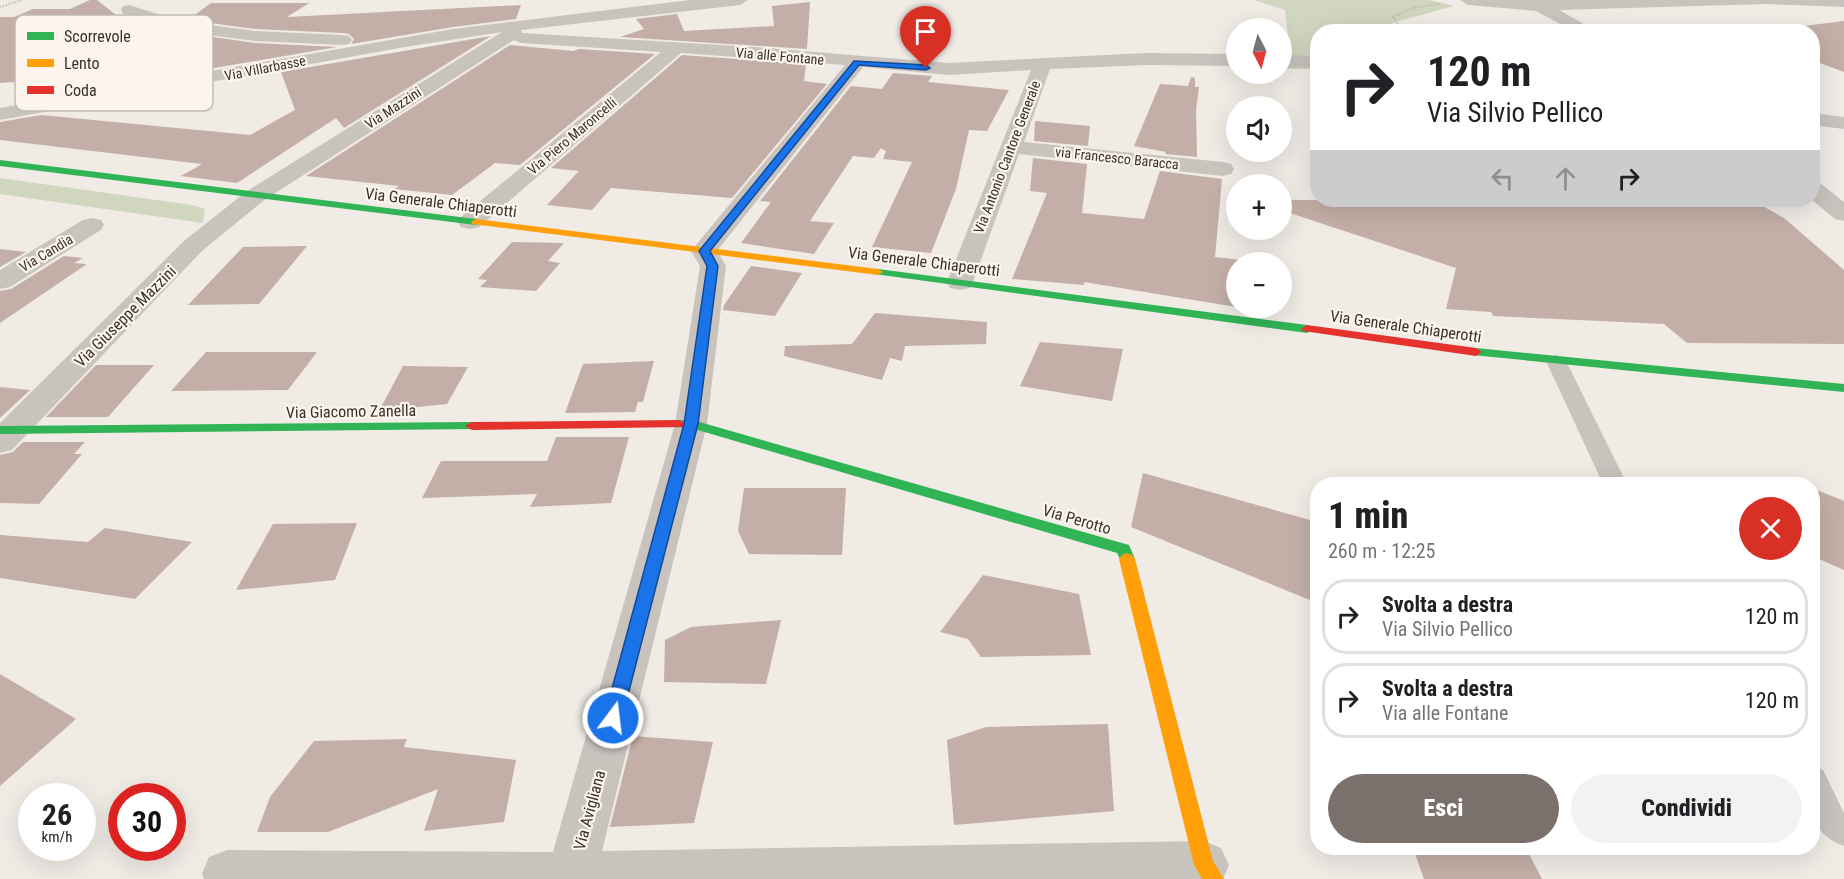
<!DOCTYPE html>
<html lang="it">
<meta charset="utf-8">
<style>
body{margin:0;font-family:"Roboto Condensed",sans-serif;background:#f2f2f2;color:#202124;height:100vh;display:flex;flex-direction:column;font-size:22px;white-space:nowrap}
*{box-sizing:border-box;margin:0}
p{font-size:20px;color:#757577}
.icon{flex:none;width:33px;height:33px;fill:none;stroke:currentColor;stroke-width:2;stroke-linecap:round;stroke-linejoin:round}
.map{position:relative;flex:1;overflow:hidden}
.drawer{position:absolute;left:1310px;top:477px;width:510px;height:378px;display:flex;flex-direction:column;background:#fff;border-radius:24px;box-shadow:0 6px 24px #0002}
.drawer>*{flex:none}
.guide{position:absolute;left:1310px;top:24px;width:510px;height:183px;border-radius:24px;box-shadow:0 6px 24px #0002;background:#fff;color:#202124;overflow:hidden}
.needle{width:39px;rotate:174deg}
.controls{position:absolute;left:1226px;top:18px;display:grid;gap:12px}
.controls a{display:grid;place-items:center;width:66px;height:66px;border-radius:50%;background:#fff;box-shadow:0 6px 24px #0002;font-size:30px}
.speed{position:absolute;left:18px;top:783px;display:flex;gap:12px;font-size:30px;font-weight:700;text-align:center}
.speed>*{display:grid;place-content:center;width:78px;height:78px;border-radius:50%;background:#fff;box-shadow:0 6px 24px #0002;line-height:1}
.speed small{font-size:15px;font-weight:400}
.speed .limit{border:9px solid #d22;background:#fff;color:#111}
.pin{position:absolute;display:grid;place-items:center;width:51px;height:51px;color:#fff;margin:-62px -26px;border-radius:50% 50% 50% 0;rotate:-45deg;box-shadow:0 0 6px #0007}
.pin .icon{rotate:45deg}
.me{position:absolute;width:66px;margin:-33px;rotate:15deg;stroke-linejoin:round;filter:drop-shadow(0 0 4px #0008)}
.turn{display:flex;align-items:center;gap:21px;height:126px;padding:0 18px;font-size:27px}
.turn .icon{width:78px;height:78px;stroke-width:2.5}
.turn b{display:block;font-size:42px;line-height:51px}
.lanes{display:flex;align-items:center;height:57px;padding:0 18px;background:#0003;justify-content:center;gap:30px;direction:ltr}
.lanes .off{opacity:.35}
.round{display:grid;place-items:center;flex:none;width:63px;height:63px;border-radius:32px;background:#f2f2f2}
.summary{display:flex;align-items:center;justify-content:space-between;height:102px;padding:0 18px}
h1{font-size:36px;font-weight:800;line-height:45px}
.cta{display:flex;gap:12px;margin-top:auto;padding:12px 18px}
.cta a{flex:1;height:69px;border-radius:36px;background:#7a716c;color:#fff;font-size:24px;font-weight:800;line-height:69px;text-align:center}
.cta a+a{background:#f2f2f2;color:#202124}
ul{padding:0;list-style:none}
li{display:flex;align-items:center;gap:18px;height:75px;margin:0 12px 9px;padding:0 6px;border:3px solid #e0e0e0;border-radius:24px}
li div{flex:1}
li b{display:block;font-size:22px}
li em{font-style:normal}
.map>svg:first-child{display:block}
.green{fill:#d1d6bf}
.building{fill:#c3afa7}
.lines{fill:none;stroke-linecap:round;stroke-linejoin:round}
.path{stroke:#c2bbb6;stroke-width:2;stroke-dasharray:1.5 1.5;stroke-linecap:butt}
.lane{fill:#c9c3be;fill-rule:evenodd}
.street{fill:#c9c3be;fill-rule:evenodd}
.fast{fill:#30b455;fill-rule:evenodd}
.slow{fill:#ff9f0a;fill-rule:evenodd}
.jam{fill:#e5322d;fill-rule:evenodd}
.route{fill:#1a73e8;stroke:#114b97;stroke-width:1.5}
.labels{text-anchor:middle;stroke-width:4.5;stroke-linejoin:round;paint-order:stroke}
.far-street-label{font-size:14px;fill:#3b302b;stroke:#fbf5ee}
.street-label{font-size:16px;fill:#3b302b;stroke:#fbf5ee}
.key{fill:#fbf5ee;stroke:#c1bab4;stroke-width:1.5}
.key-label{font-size:16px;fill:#3b302b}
</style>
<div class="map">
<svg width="1844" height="879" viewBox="0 0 1844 879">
<rect width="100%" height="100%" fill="#f0ebe5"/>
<path class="green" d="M1254 0H1430L1454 6 1392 23 1403 31 1317 32V69H1281V57L1290 55 1285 10Z
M0 178 192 205 205 209 203 223 0 194Z"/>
<path class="building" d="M90 0H97L153 44 172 31 255 43 337 47 208 69 0 83V17H14L33 9H70Z
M810 2 807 49 620 37 644 29 636 19 677 14 684 31 774 26 772 6Z
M211 3H309L287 17 521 5 516 19 453 27 351 44 354 39 349 34 343 33 255 29 188 20Z
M1844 21V72L1812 60V32H1756Z
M491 36 344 128 336 118 237 183 181 176 202 164 0 140V122L41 115 250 135 295 110 281 72Z
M510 45 573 51 579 49 655 54 520 165 495 163 452 195 394 189 399 186 306 176Z
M682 55 806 64 804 81 827 84 732 198 611 188 592 210 547 205 579 171 551 168Z
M893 73 932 76 928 82 1009 90 987 131 969 130 956 189 931 253 872 247 912 162 883 159 886 151 881 148 874 158 853 156 810 221 834 223 814 254 741 243 771 202 760 201 851 86 882 89Z
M1191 77 1195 78V87H1199L1196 110 1197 157 1165 154 1166 152 1134 146 1160 84 1188 86Z
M1035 121 1090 126 1088 146 1034 141Z
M1033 158 1087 164 1082 213 1144 219 1160 171 1222 179 1215 257 1257 262H1236V307L1084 282V285L1012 279 1047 193 1030 191Z
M1281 200H1491L1492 202 1752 200 1784 218 1844 270V344L1687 343 1664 324 1493 316 1491 312 1446 309 1456 268 1281 210Z
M512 242 564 243 548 261 560 263 536 291 480 287 487 280 478 279Z
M307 246 259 304 188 305 243 247Z
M0 249 26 252 0 267Z
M64 256 83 258 74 263 87 264 0 323V291L11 289Z
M751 266 802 273 775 316 723 310 724 305Z
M875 313 987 322 986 344 905 346 902 361 890 358 882 380 784 356 785 346 852 344Z
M1040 342 1123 349 1112 401 1020 386Z
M206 352H317L288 390 171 391Z
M654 361 643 402H638L635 412 565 413 583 364Z
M96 365H154L108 417H46Z
M403 366 468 367 447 404 379 411Z
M0 387 30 390 0 418Z
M556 437H629L611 503 530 507 537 494 422 498 441 461H547Z
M23 442H85L74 454H82L39 504 0 503V455L13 452Z
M1143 473 1317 522V603L1131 527Z
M744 488H846L842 555 749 554 738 531Z
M1812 488 1844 501V570L1812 556Z
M357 523 335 580 236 590 273 524Z
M105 528 192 542 135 599 0 578V535L88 542Z
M983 575 1079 594 1091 655 981 657 968 639 940 632Z
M781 620 766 684 664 682 665 640 691 627Z
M0 674 76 719 0 786Z
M1108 724 1114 811 954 825 947 740 986 727Z
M633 736 713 742 694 823 610 827Z
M407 739 404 747 516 760 504 822 424 831 438 789 328 832H257L270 797 314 741Z
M1413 848H1526L1542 879H1424Z"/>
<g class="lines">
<path class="path" d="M0 7 22 0
M1403 32 1393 17 1416 7 1440 4"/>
<path class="lane" d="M1556 355 1563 357 1566 361 1627 484H1603L1546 361 1549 357Z
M1812 766 1823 770 1844 813V846C1804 831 1812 802 1812 766Z"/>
<path class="street" d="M690 0H748L740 5 521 30 522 33 754 47 949 63 1146 53 1236 54V66L1146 65 1050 69 1024 142 1223 162 1231 164 1234 169 1231 174 1223 176 1019 154 973 282 970 288 960 290 950 288 947 282 1031 70 949 75 863 67 717 251 726 266 707 424 602 851 1204 841 1221 848 1229 865 1223 879H204L202 874 209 857 227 850 553 852 675 424 700 266 691 251 845 65 681 53 479 227 470 229 461 227 458 222 461 217 661 52 521 43 514 40 263 201 202 251 12 450 0 453V423L184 241 247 191 502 32 405 47 0 120V108L453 29Z
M1460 0H1844V7L1766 4 1559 10 1598 32H1575L1536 11 1468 5Z
M129 5 180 21 255 31 343 35 349 36 352 40 349 44 343 45 255 41 178 31 123 14 121 10 123 6Z
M1281 55 1317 56V68L1281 67Z
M1812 113 1844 117V129L1812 125Z
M1812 181 1820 183 1844 202V221L1835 219 1812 200Z
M92 218 101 220 104 225 101 230 10 287 0 289V270L83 220Z"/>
<path class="fast" d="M0 160 476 219 481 222 476 225 0 166Z
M878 269 1307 325 1313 329 1307 333 874 274 873 272Z
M1476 348 1844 384V392L1472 355 1470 352Z
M679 420 696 421 1129 545 1135 559 1132 563H1122L1117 553 691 428 674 427 672 424Z
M472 422 479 426 477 429 0 434V426Z"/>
<path class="slow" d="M476 219 878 269 883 272 878 275 472 224 471 222Z
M1127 553 1132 555 1135 559 1213 861 1224 879H1202L1194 865 1119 559 1122 555Z"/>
<path class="jam" d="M1307 325 1476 348 1482 352 1476 356 1303 331 1301 329Z
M679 420 686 424 684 427 472 430 465 426 472 422Z"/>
</g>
<path class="route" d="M854 61 926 65 930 68 926 70 859 65 710 251 718 266 698 424 622 718 619 724 613 726 607 724 604 718 684 424 707 266 699 251Z"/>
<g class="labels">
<g class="far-street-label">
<text transform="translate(780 56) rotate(5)" y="5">Via alle Fontane</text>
<text transform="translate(265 68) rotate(-11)" y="5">Via Villarbasse</text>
<text transform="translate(393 108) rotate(-33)" y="5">Via Mazzini</text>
<text transform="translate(572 136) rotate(-40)" y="5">Via Piero Maroncelli</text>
<text transform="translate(1007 157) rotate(-69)" y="5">Via Antonio Cantore Generale</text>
<text transform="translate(1117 158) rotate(6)" y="5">via Francesco Baracca</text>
<text transform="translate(46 253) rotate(-31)" y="5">Via Candia</text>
</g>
<g class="street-label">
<text transform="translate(441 202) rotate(7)" y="6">Via Generale Chiaperotti</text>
<text transform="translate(924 261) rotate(7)" y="6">Via Generale Chiaperotti</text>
<text transform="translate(125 316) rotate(-45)" y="6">Via Giuseppe Mazzini</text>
<text transform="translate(1406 326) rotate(8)" y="6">Via Generale Chiaperotti</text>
<text transform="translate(351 411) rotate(-1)" y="6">Via Giacomo Zanella</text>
<text transform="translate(1077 519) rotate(16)" y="6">Via Perotto</text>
<text transform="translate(589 810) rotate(-75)" y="6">Via Avigliana</text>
</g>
</g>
<rect x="15" y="15" width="198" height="96" rx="9" class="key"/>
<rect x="27" y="32" width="27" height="8" fill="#30b455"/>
<rect x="27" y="59" width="27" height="8" fill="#ff9f0a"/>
<rect x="27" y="86" width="27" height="8" fill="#e5322d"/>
<g class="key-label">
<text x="64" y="42">Scorrevole</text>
<text x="64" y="69">Lento</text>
<text x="64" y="96">Coda</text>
</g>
</svg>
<div class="controls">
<a><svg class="needle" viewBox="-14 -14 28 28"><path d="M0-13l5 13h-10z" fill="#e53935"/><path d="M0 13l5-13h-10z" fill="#757577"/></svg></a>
<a><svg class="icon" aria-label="sound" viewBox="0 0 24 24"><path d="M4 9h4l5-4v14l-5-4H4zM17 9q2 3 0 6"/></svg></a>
<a>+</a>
<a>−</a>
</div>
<div class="speed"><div>26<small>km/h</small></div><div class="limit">30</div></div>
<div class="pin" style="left:926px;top:68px;background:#d93025"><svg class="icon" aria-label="arrive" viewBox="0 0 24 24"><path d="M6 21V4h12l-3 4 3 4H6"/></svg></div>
<svg class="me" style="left:613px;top:718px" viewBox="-20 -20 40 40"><circle r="17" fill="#1a73e8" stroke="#fff" stroke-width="3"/><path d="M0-11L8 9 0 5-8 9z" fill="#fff"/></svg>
<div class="guide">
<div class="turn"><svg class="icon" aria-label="right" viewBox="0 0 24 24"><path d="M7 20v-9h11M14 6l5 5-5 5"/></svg><div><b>120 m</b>Via Silvio Pellico</div></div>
<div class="lanes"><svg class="icon off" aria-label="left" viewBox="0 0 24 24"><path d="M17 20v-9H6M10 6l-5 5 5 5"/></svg><svg class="icon off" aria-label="ahead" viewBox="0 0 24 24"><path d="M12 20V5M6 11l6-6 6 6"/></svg><svg class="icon" aria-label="right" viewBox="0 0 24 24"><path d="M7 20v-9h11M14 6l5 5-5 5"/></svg></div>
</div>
<section class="drawer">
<div class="summary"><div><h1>1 min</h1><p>260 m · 12:25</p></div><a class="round" style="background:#d93025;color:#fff"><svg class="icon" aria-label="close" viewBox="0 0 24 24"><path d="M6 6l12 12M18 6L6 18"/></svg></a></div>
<ul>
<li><svg class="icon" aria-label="right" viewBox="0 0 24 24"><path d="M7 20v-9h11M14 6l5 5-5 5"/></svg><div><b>Svolta a destra</b><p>Via Silvio Pellico</p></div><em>120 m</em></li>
<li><svg class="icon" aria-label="right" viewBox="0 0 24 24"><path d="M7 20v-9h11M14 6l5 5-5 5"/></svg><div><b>Svolta a destra</b><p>Via alle Fontane</p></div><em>120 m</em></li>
</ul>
<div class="cta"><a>Esci</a><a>Condividi</a></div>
</section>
</div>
